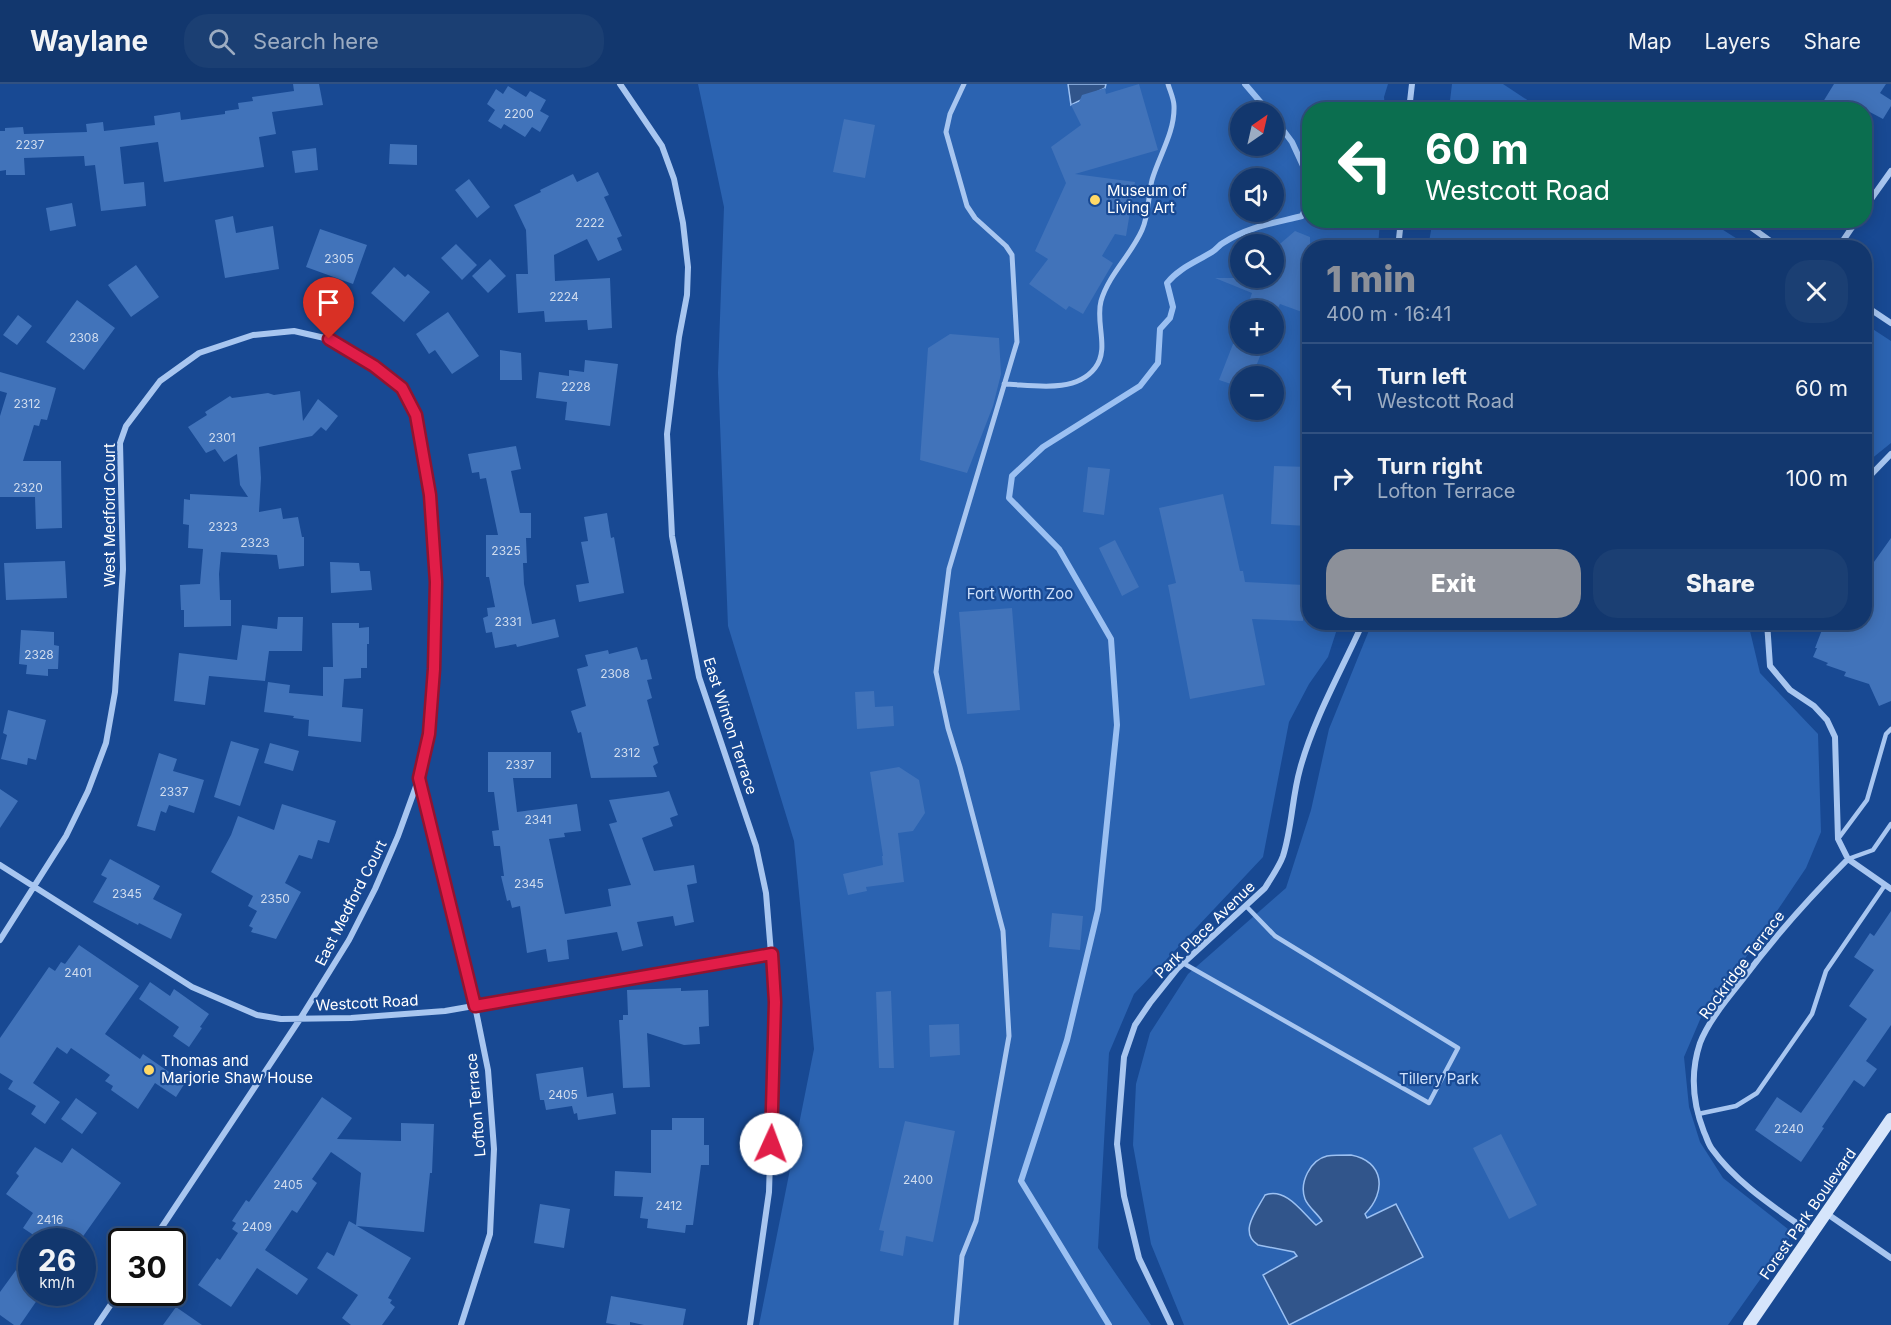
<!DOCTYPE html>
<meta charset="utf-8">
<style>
body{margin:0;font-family:Inter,sans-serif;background:#1b3f73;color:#f1f3f6;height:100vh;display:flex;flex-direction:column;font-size:22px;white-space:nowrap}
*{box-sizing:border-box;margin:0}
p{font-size:20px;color:#9cacc2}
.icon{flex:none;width:33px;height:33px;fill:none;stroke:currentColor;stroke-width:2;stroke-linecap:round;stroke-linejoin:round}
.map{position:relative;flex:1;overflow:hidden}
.drawer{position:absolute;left:1302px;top:156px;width:570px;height:390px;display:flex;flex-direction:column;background:#12376e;border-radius:24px;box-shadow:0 3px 15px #0003,0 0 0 2px #315181}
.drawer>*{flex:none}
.banner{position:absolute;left:1302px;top:18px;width:570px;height:126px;border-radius:24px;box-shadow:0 3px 15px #0003,0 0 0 2px #315181;background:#0b6e4f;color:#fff;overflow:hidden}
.needle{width:39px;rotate:34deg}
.controls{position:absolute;left:1230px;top:18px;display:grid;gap:12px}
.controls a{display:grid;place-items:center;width:54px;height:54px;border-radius:50%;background:#12376e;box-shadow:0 3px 15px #0003,0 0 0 2px #315181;font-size:30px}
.speed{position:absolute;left:18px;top:1144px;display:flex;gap:12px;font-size:30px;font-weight:700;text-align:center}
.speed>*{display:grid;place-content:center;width:78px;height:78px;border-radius:50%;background:#12376e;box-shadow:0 3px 15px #0003,0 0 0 2px #315181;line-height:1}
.speed small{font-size:15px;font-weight:400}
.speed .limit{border:3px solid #111;border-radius:9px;background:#fff;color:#111}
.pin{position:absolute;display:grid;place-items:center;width:51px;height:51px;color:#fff;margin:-62px -26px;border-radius:50% 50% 50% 0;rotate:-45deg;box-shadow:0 0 6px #0007}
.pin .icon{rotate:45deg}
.me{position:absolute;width:66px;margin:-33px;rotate:2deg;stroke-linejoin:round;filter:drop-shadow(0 0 4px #0008)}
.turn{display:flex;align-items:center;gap:21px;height:126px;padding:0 24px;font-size:27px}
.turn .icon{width:78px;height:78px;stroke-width:2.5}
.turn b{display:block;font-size:42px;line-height:51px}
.round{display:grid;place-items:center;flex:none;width:63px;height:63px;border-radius:24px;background:#1b3f73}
.summary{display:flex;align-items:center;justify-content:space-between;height:102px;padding:0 24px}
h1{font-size:36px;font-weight:800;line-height:45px;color:#8c9099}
.cta{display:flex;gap:12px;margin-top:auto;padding:12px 24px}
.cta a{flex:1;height:69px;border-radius:24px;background:#8c9099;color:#fff;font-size:24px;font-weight:800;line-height:69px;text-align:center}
.cta a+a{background:#1b3f73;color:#f1f3f6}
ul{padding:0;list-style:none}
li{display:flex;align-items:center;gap:18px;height:90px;padding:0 24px;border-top:2px solid #315181}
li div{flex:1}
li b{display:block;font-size:22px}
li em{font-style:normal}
header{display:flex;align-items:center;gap:36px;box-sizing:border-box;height:84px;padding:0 30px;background:#12376e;border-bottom:2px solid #315181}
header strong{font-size:28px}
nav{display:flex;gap:33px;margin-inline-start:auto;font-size:21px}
.search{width:420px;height:54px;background:#1b3f73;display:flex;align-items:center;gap:15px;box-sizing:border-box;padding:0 21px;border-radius:24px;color:#9cacc2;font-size:22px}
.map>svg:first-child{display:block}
.green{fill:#2b63b1;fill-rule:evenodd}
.water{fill:#31558b;stroke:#9bc0f2;stroke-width:1.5}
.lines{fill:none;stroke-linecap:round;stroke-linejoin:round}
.stream{stroke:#9bc0f2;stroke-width:6}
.building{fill:#4173ba}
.service{stroke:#a8c6f0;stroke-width:4.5}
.pedestrian{stroke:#a8c6f0;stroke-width:5}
.minor{stroke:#a8c6f0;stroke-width:6}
.secondary{stroke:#d6e5fb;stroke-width:12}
.route-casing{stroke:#92132f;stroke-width:15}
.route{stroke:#e11d48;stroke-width:10}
.poi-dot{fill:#ffd967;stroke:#184993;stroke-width:2}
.labels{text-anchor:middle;stroke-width:4.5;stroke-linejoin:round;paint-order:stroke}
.number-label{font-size:12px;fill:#d0dcee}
.poi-label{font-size:15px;fill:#fff;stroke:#184993;text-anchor:start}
.street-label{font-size:15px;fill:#fff;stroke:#184993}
.park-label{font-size:15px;fill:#cfe1fb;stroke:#184993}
</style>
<header>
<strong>Waylane</strong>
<div class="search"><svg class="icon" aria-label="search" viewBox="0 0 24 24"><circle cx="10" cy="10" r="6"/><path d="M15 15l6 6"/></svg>Search here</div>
<nav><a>Map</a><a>Layers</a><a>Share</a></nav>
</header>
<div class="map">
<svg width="1891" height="1241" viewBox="0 0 1891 1241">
<rect width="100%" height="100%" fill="#184993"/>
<path class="green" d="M698 0H1388L1384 13 1385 25 1310 26V136L1380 137 1378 163 1310 164V538L1339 539 1328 573 1309 600 1289 638 1263 773 1134 910 1109 969 1098 1164 1151 1241H759L814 965 794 757 728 542 718 289 724 123ZM1240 28H1274V62H1240ZM1240 94H1274V128H1240ZM1240 160H1274V194H1240ZM1240 226H1274V260H1240ZM1240 292H1274V326H1240Z
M1452 0H1503L1541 25H1449Z
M1433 136 1709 137 1750 163H1428Z
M1865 240 1891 257V359L1865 380Z
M1372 539H1752L1750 547 1760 589 1818 650 1821 748 1806 784 1744 876 1705 924 1684 973 1689 1023 1700 1058 1723 1094 1793 1149 1728 1241H1184L1151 1160 1133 1061 1136 1000 1150 949 1188 890 1286 804 1311 726 1329 645Z"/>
<path class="water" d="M1068 0H1106L1105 4 1071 21Z
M1351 1071C1384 1077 1387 1108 1365 1130L1367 1134 1396 1120 1423 1173 1289 1241 1263 1191 1297 1172 1294 1168 1258 1161C1238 1148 1257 1126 1265 1111 1286 1103 1302 1128 1316 1141L1322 1137C1318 1130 1308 1123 1305 1115 1299 1099 1310 1076 1327 1072 1334 1071 1343 1071 1351 1071Z"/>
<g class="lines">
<path class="stream" d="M1245 0 1269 28
M1274 34 1292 58 1310 97
M1109 1241 1021 1097 1067 956 1098 826 1117 641 1111 555 1059 465 1009 414 1012 392 1043 363 1140 302 1158 279 1160 245 1170 234 1173 223 1167 199C1179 184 1196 178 1212 168 1217 165 1219 161 1223 159 1247 143 1274 139 1302 132L1310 115"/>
</g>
<path class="building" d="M293 0H319L323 21 272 28 276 50 259 53 264 83 164 98 158 58 120 63 124 100 144 98 146 122 101 127 95 81 85 82 84 72 24 74 25 91H6V86L0 87V47H5V44L23 43 24 50 87 48 86 40 103 38 104 47 155 41 154 32 180 28 181 36 225 30V27L239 25 238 19 253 17 252 13 294 7Z
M1139 0 1158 66 1075 90 1135 98 1126 152 1115 150 1102 172 1113 179 1083 230 1069 222 1066 226 1029 200 1048 175 1035 167 1066 99 1051 63 1081 41 1071 21 1079 18 1082 11 1105 4 1106 10Z
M1834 0H1886L1880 9 1891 16V22L1883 35 1866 26H1818Z
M508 2 526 13 530 7 546 16 540 27 549 32 540 48 532 43 525 53 504 40 501 45 488 37 495 26 487 20 496 5 503 10Z
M844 35 875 41 865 94 833 88Z
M390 60 417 61V81L389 80Z
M316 64 318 86 295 89 292 67Z
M598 88 609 111 604 113 622 152 617 154 622 166 598 177 587 155 554 171 555 197 610 194 612 244 588 246 587 236 545 238 544 227 518 229 516 190H528L526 146 514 121 541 108 540 106 573 90 577 98Z
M469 95 490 123 477 134 455 106Z
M72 119 76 142 50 147 46 124Z
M233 132 236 149 273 142 279 185 225 194 215 136Z
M320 145 367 161 353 200 306 183Z
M1295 147 1310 153V208L1302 228 1280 220 1277 226H1246L1252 209 1215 194H1274V165Z
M456 160 477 181 462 196 441 174Z
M490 175 506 192 488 209 472 192Z
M136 181 159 213 131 233 108 201Z
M394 183 405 193 408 190 430 208 404 238 371 209Z
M77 216 115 244 84 286 46 258Z
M448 228 479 272 452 290 435 266 429 270 416 250Z
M18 231 32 242 17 261 3 251Z
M950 250 999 254 1001 290 993 322 967 389 920 376 928 264Z
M1233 260H1265L1252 292H1240V303L1219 296Z
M500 266 521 269 522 296H500Z
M585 276 618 280 610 342 565 336 567 318 536 314 539 288 569 292V286L584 288Z
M0 288 56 304 47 336 41 335 39 342 34 341 23 377H61L62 444 36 445 35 413H0V332L7 309 0 307Z
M300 307 303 337 318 315 338 332 326 347 321 343 312 352 259 363 261 394 259 428 281 424 283 435 298 433 302 453H304V482L279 485 277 471 221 468 219 490 220 516H231V542L184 543V526H181L180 501 200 500 203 465 188 464 189 441 183 440 184 415 190 416V410L248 413 240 401 237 370 224 378 215 365 206 369 188 343 207 331 205 328 230 312 232 314 268 309 274 311Z
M516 362 521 385 511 387 520 429H531V454H526L527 479H523L524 500 532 540 555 535 559 553 517 563 516 560 495 564 492 548 486 549 483 534 488 532 487 524 495 523 489 493H486V451H498L486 394 480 395 479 388 472 389 468 370Z
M1274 382 1310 383 1307 442 1271 440Z
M1088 383 1110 385 1104 431 1083 428Z
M1223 410 1240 487H1243L1245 498 1304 501 1303 537 1252 535 1265 601 1190 615 1168 501 1176 499 1159 424Z
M607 429 611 454 614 453 624 509 579 518 576 501 589 499 581 458 588 457 584 433Z
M1891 454V617L1879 622 1869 600 1844 592 1846 588 1826 581 1828 579 1813 573 1817 564H1815L1825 538H1864V492Z
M1115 456 1139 503 1122 512 1099 464Z
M65 477 67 514 6 516 4 479Z
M330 478 359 479 360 487H370L372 506 331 509Z
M1012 524 1020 626 967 630 959 528Z
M278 533H303L302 567H269L265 597 209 592 205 621 174 617 179 569 237 576 242 541 277 545Z
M332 539H359V544L369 543V560H367V584H361V594L344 595 342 623 363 625 361 658 308 652 309 636 293 634 294 632 264 628 268 598 290 601 289 609 323 612V583H333Z
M21 546 54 548V561L59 562 58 585H48V592L26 590 27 581 19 580Z
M637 563 641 576 647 575 652 595 647 596 652 614 647 616 659 661 653 663 658 679 653 682 657 693 591 694 581 648 578 649 571 627 586 622 577 585 588 582 585 571 608 566 609 570Z
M874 607 875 623 893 622 894 642 857 645 855 608Z
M8 626 46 636 36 676 28 674 27 681 1 675 7 651 3 649Z
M231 657 259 665 240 722 214 713Z
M270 659 299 667 293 687 264 679Z
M488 668H551V694H513L517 728 577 720 581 747 564 749 565 753 549 755 565 830 611 822 608 805 631 801 609 740 617 738 609 716 662 709 669 707 678 731 670 734 673 742 642 754 654 787 694 781 697 799 687 801 694 838 675 842 673 832 637 838 643 862 622 867 617 848 567 856 569 875 548 878 546 865 527 869 520 822 512 824 510 816 507 817 501 792H504L500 762H494L492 747 499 746 494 708H488Z
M159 669 177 675 173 687 204 696 194 729 169 721 166 729 161 727 155 747 137 742Z
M899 683 919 696 925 729 913 747 898 749 904 798 866 803 867 807 848 811 843 790 883 781 882 772H883L870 688Z
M0 705 18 717 0 744Z
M282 720 336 737 329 759 318 756 312 775 299 771 285 799 301 808 276 855 251 848 253 844 249 842 257 827 248 822 253 812 211 788 231 751 238 732 274 746Z
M110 775 160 802 153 815 182 830 171 855 139 839 138 841 93 818 107 794 101 791Z
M1891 827V941L1866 977 1877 985 1864 1003 1854 996 1822 1043 1824 1044 1801 1078 1755 1046 1777 1013 1801 1029 1867 935 1849 922 1874 886 1854 873 1870 849 1874 852Z
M1052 829 1083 832 1080 866 1049 863Z
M79 861 139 902 105 950 140 975 143 970 185 999 176 1013 155 999 138 1025 111 1006 113 1002 105 997 110 991 71 964 67 970 57 963 33 999 60 1018 45 1040 31 1030 36 1022 8 1005 13 997 0 989V954L49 883 55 887 61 878 65 880Z
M150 898 170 912 174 905 209 930 200 943 202 944 189 963 173 952 179 943 139 915Z
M681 904V907L708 906 709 942 699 943 700 960 684 961 647 949 650 1003 623 1004 619 936H623V931H628L627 906Z
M891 907 894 984H879L876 908Z
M959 940 960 971 930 973 929 941Z
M583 983 587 1013 613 1009 616 1030 578 1036 577 1029 574 1030 572 1022 546 1026 544 1016H540L536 990Z
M322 1013 352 1034 337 1055 401 1057V1039L434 1040 432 1089H430L424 1148 357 1142 411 1174 388 1214 392 1216 390 1219 395 1223 382 1241H351L342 1234 358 1211 317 1184 327 1168 334 1172 349 1137 356 1141 361 1089 331 1068 312 1095 317 1099 297 1129 292 1126 265 1166 308 1195 297 1211 257 1184 231 1223 198 1201 217 1174 220 1176 238 1149 232 1145 236 1139 232 1137 246 1116 249 1118Z
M76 1014 97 1029 82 1050 61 1035Z
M672 1034H704V1061H709V1081H701L693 1141H686L685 1149 647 1144 648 1135 640 1134 643 1113 614 1112 615 1087 651 1089V1046H672Z
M905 1037 955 1047 933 1158 906 1152 903 1172 880 1167 884 1147 879 1146Z
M1501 1050 1537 1121 1509 1135 1473 1064Z
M35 1063 62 1079 72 1064 121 1099 79 1158H44L23 1144 33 1129 6 1110 19 1092 16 1089Z
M540 1120 570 1125 564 1164 534 1159Z
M16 1186 32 1196V1209H42L20 1241H14L0 1231V1208Z
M611 1212 686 1225 683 1241H644L630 1238V1241H618L606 1239Z
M176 1223 202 1241H163Z"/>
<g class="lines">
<path class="service" d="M1838 755 1867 716 1886 650 1891 645
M1848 775 1873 766 1891 740
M1183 879 1429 1019 1458 964 1275 852 1246 822
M1698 1030 1736 1022 1757 1009 1812 930 1826 887 1885 801"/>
<path class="pedestrian" d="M1004 300C1033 301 1075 310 1095 284 1110 265 1095 239 1101 217 1109 190 1131 171 1142 146 1149 131 1148 112 1152 96 1159 72 1175 48 1174 22 1174 15 1170 7 1168 0
M956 1241 962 1172 976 1137 1009 952 1003 847 960 683 948 644 936 588 949 485 1017 258 1012 171 1006 162 975 134 967 122 946 48 950 30 964 0"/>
<path class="minor" d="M620 0 662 62 674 95 683 139 688 183 687 211 679 253 667 350 672 452 699 593 756 762 766 809 775 918 769 1108 750 1241
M1409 26 1412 0
M1864 125 1891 87
M1741 136 1780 164
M1398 164 1401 136
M1838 164 1857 136
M1864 221 1891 239
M1864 398 1891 370
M1767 538 1770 582 1790 606 1814 622 1827 636 1835 653 1838 755 1848 775 1891 805
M419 695 475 922 488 986 494 1065 490 1150 461 1241
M0 781 192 903 257 931 281 935 351 934 445 927 772 870
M0 856 66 752 88 707 106 659 115 608 123 485 120 359 126 342 160 297 199 269 253 251 294 247 329 255 374 282 402 305 416 331 430 411 436 498 434 585 428 649 419 694 398 752 375 805 349 856 300 935 152 1158
M1826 1129 1891 1174
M1812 1150C1777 1125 1737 1100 1712 1065 1708 1060 1707 1054 1704 1048 1693 1020 1690 989 1700 959 1709 936 1728 914 1743 895 1775 852 1810 813 1848 775
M97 1241 122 1204
M1171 1241 1139 1174 1124 1112 1117 1060 1124 973 1135 941 1150 919 1178 884 1265 804C1271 794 1279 783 1283 772 1292 744 1292 713 1300 685 1313 637 1339 591 1360 545V538"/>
<path class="secondary" d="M1749 1241 1891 1035"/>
</g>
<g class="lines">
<defs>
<path id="route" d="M329 255 374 282 402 304 416 331 430 411 436 498 434 585 429 650 419 694 475 922 772 870 775 918 771 1060"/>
</defs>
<use href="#route" class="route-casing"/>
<use href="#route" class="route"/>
</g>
<g class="poi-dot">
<circle cx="1095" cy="116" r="6"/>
<circle cx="149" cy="986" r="6"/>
</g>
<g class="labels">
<g class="number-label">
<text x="519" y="34">2200</text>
<text x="30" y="65">2237</text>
<text x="590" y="143">2222</text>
<text x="339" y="179">2305</text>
<text x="564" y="217">2224</text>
<text x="84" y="258">2308</text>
<text x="576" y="307">2228</text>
<text x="27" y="324">2312</text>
<text x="222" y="358">2301</text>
<text x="28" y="408">2320</text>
<text x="223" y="447">2323</text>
<text x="255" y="463">2323</text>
<text x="506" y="471">2325</text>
<text x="508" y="542">2331</text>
<text x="39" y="575">2328</text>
<text x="615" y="594">2308</text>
<text x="627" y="673">2312</text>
<text x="520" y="685">2337</text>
<text x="174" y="712">2337</text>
<text x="538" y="740">2341</text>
<text x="529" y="804">2345</text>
<text x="127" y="814">2345</text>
<text x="275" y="819">2350</text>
<text x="78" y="893">2401</text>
<text x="563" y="1015">2405</text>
<text x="1789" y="1049">2240</text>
<text x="918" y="1100">2400</text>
<text x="288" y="1105">2405</text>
<text x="669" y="1126">2412</text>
<text x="50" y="1140">2416</text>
<text x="257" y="1147">2409</text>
</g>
<g class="poi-label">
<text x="1107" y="112">Museum of<tspan x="1107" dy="17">Living Art</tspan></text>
<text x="161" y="982">Thomas and<tspan x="161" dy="17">Marjorie Shaw House</tspan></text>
</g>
<g class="street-label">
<text transform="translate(110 431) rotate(-90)" y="5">West Medford Court</text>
<text transform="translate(730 642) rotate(72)" y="5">East Winton Terrace</text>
<text transform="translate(351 819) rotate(-63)" y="5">East Medford Court</text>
<text transform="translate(1205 846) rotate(-44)" y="5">Park Place Avenue</text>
<text transform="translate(1742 881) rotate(-53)" y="5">Rockridge Terrace</text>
<text transform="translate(367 919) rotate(-3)" y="5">Westcott Road</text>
<text transform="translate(476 1021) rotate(-95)" y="5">Lofton Terrace</text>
<text transform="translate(1808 1130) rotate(-55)" y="5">Forest Park Boulevard</text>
</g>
<g class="park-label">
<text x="1020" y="515">Fort Worth Zoo</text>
<text x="1439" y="1000">Tillery Park</text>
</g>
</g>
</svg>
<div class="controls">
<a><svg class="needle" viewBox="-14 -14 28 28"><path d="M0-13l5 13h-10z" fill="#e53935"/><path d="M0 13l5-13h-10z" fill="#9cacc2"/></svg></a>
<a><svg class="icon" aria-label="sound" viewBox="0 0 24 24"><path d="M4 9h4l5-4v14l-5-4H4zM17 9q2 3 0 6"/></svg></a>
<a><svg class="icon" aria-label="search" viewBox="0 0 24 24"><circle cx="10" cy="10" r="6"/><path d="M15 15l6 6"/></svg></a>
<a>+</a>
<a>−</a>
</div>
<div class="speed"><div>26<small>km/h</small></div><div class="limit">30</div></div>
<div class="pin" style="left:329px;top:255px;background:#d93025"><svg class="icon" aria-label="arrive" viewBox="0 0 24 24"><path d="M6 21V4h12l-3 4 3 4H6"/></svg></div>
<svg class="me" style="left:771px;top:1060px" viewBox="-20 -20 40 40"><circle r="19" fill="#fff"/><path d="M0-13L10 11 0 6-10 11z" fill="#e11d48"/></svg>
<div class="banner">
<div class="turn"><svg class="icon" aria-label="left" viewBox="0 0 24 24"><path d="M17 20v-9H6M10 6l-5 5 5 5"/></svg><div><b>60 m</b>Westcott Road</div></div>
</div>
<section class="drawer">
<div class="summary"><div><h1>1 min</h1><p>400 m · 16:41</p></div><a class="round"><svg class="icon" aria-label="close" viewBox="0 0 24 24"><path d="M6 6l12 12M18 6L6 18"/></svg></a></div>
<ul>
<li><svg class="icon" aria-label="left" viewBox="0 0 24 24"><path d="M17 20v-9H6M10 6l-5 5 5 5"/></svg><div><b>Turn left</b><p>Westcott Road</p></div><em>60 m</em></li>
<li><svg class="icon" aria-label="right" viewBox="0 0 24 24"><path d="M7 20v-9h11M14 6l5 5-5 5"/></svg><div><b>Turn right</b><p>Lofton Terrace</p></div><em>100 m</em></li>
</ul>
<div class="cta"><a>Exit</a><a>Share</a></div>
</section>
</div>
